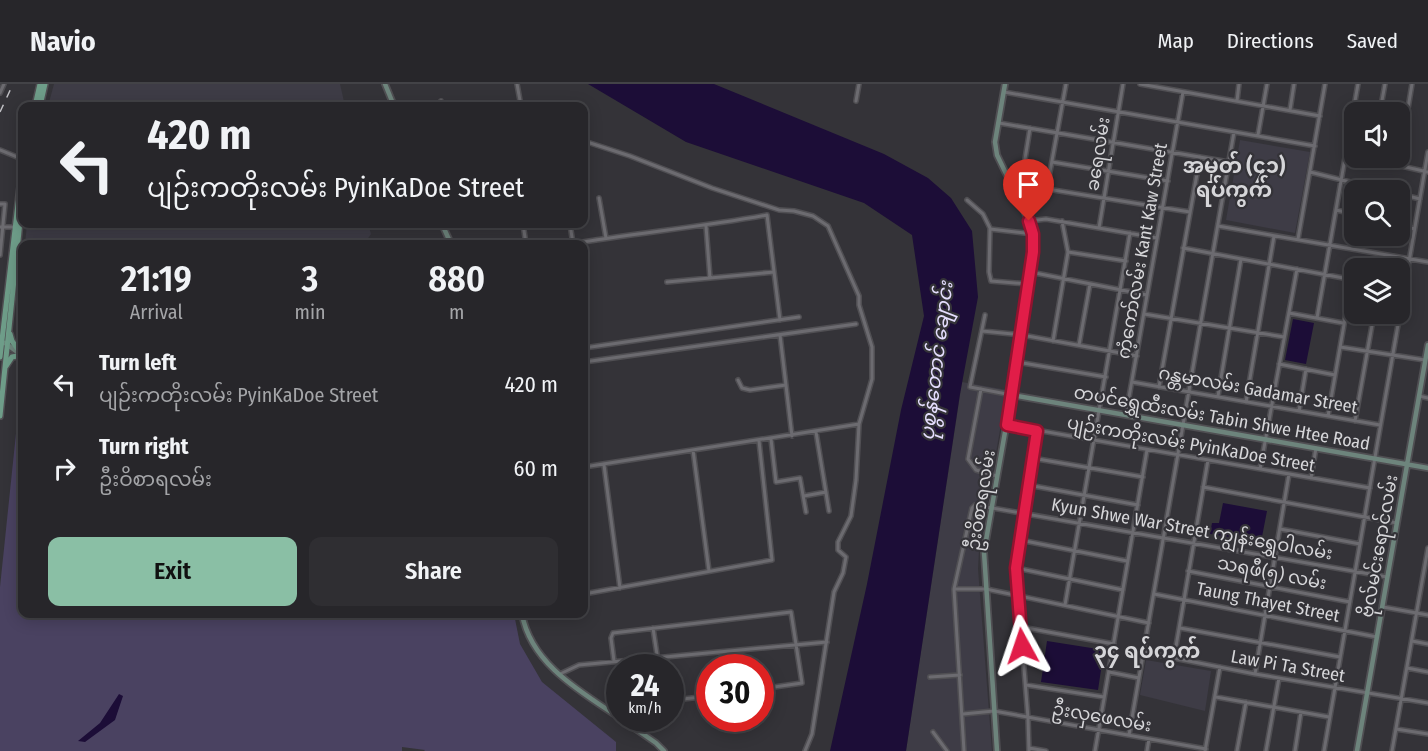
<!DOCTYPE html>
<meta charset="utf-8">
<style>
body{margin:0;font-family:"Fira Sans Condensed","Noto Sans Myanmar",sans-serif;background:#2f2e32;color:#f1f3f6;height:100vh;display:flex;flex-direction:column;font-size:22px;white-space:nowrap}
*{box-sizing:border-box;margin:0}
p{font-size:20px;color:#a4a5a8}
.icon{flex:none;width:33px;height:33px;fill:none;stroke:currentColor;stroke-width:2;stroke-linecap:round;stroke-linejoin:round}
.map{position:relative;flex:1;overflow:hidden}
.side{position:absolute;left:18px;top:156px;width:570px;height:378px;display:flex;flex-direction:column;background:#27262a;border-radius:12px;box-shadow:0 3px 15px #0003,0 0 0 2px #434347}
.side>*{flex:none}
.hud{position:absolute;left:18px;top:18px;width:570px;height:126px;border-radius:12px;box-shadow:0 3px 15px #0003,0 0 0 2px #434347;background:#27262a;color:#f1f3f6;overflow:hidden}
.tools{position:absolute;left:1344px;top:18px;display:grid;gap:12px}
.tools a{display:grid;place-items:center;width:66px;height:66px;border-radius:12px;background:#27262a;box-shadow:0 3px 15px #0003,0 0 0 2px #434347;font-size:30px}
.speed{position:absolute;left:606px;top:570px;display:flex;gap:12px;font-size:30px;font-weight:700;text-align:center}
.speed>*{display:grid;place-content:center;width:78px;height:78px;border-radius:50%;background:#27262a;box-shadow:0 3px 15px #0003,0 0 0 2px #434347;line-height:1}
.speed small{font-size:15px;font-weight:400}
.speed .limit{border:9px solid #d22;background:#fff;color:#111}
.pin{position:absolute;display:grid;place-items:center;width:51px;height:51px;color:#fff;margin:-62px -26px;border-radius:50% 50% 50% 0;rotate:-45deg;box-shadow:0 0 6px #0007}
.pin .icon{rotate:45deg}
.me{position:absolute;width:66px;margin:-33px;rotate:355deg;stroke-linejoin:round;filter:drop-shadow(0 0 4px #0008)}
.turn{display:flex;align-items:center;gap:21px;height:126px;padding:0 30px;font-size:27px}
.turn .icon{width:78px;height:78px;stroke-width:2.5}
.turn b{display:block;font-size:42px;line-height:51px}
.eta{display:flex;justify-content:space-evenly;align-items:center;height:102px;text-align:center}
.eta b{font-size:36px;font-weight:600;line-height:42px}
.action{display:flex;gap:12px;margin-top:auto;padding:12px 30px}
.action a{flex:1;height:69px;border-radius:12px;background:#8abfa5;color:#111;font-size:24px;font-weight:600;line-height:69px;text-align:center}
.action a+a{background:#2f2e32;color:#f1f3f6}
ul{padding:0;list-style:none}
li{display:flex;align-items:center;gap:18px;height:84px;padding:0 30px}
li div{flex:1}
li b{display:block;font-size:22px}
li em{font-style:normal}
header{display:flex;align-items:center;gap:36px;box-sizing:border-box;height:84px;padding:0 30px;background:#27262a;border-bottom:2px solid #434347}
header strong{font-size:28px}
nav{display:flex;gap:33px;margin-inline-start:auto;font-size:21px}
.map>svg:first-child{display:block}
.built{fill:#3e3c46}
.green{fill:#4a4261}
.water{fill:#1c0d37}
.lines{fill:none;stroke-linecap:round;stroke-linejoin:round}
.street-casing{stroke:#504f53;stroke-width:6}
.secondary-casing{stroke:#504f53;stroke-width:8}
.primary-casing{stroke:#504f53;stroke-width:8}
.street{stroke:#6c6b70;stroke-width:3}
.secondary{stroke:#6d847c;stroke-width:4.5}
.primary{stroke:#6e9d89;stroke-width:5}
.rail{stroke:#c1c1c5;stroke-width:1.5;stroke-dasharray:8 8;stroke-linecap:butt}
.route-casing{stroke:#92132f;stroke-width:15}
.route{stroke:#e11d48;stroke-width:10}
.labels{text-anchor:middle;stroke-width:4.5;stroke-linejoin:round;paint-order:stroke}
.street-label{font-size:18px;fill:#d6d6d9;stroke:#343338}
.water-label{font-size:20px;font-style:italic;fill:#e5defe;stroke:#343338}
.quarter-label{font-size:21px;font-weight:bold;fill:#d6d6d9;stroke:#343338}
</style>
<header>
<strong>Navio</strong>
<nav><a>Map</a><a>Directions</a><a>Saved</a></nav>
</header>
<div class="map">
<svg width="1428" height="667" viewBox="0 0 1428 667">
<rect width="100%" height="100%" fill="#343338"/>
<path class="built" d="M54 0H340L345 22H48Z
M1240 56 1310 68 1295 149 1226 136Z
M27 140H368L371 150 364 160H25Z
M962 298 1007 306 979 466 978 485 992 667H906Z
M1146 576 1211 587 1205 627 1140 611Z"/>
<path class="green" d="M22 292V530H514L520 560 542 598 616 658V667H424L425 666 402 663V667H0V503Z"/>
<path class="water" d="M588 0H714L884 70 928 94 951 114 972 147 978 213 960 310 906 667H830L867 500 901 326 924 232 912 151 864 119 686 58Z
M1293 235 1314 239 1306 280 1285 276Z
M1223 419 1267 427 1261 458 1210 450 1212 439H1219Z
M1047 557 1104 566 1098 606 1041 598Z
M119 610 123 612 115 636 85 658 78 657 100 639Z"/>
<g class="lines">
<defs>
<path id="street" d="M517 0 521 22
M1140 0 1320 32
M1004 8 1315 62
M0 9 4 0
M441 17 442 22
M856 17 859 0
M1237 17 1239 0
M1381 22 1385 0
M1290 26 1294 0
M999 39 1229 78
M1258 51 1267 0
M584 57 630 72 712 104 779 126 794 127 813 132 828 142 859 212V221L872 263V295L859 340 856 396 851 432 838 458V466L846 473 843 489 834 508 812 650 805 667
M0 66 22 75
M1346 69 1354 71
M1400 73 1412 0
M1366 74 1428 88
M1052 78 1168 97
M1310 88 1382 106
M1010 99 1190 128
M1021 100 1030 44
M1047 104 1066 0
M1400 110 1420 115
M599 114 606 154
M967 116 983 130 990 144
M0 120H5L0 171
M1336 126 1354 130
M1029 137 1046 135 1157 154
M523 140 526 160
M570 140 573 160
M1400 141 1414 145
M706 142 710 194
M1218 142 1428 178
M0 143H15
M1099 144 1123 0
M1298 155 1325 0
M571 160C636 149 702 143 767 131L780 236
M1183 164 1354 196
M1068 168 1126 177
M1030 188 1147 211
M667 198 774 188
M1028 200 991 197 989 188 990 145 1033 150
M1289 229 1343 239
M1144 230 1284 253
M985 231 970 303 1012 311
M1317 234 1358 0
M982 247 1022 251 1137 272
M780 251 792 352
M1053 257 1068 168 1062 137
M1079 261 1090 200
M1340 263 1425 276
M584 264 799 233
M584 278 856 240
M1017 278 1106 293
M1279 280 1335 291
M738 296 742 304 750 306 786 301
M1132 298 1380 341
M1159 303 1200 73
M981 305 968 375 976 386 997 392
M1218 312 1241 175
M1419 312 1428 314
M1246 318 1274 152
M1299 327 1306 285
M1126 330 1183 8
M1328 332 1352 195
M1355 337 1374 230
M1007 341 1370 404
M816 348 829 427
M771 355 776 398 800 394 806 428
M693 366 709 487
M1032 374 1143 393
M604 381 620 504
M584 383 859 340
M1260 385 1297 185
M1311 394 1316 364
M1028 401 1138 421
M1203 403 1397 439
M804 412 826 408
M1280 445 1360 460
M1020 456 1127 477
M1016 484 1123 506
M1188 487 1350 518
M954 505H986L1149 539
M584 510 772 476 759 357
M1154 510 1377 553
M1065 521 1130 149
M1383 523 1428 531
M1021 543 1114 560
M653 544 659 584
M1180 544 1340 573
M1412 557 1428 560
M1143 568 1255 590 1428 619
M1174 574 1208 376
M614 577 611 554 613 549 791 528 802 599 760 605
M1407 584 1428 588
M1109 588 1139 594
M560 590 579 581 827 558
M1255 590 1289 390
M930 593 960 591
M1026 601 1104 613
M1216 613 1329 633
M674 616 710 612
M963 630 994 627 1206 665
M1396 645 1428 650
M933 648 947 667
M1129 651 1234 48
M1029 664 1046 667
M964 667 954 505 972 424 975 421 1387 493
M1029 667 1028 634 1016 484 1037 347
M1095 667 1147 366
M1147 667 1149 655
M1205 667 1220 583
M1237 667 1246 618
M1266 667 1279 594
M1295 667 1301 628
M1324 667 1428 68
M1392 667 1428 464"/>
<path id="secondary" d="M385 0 394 22
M442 140 451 160
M5 259 20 270
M1012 311 1428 384
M522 530C531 580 581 608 620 634
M620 634 656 659 664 667
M997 667 984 468 1022 251 1033 168V150L1029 137 997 71 995 58 1005 0
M1357 667 1428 261"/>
<path id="primary" d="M35 22 40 0
M40 22 45 0
M10 250 12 257 22 271
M0 273 22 86
M6 282 12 273 22 271
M0 332 22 118"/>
</defs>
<use href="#street" class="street-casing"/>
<use href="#secondary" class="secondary-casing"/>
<use href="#primary" class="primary-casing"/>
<use href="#street" class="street"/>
<use href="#secondary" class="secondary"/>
<use href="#primary" class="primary"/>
<path class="rail" d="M0 28 13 0"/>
</g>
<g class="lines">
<defs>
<path id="route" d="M1022 562 1016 484 1037 347 1007 341 1033 168V150L1029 137"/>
</defs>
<use href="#route" class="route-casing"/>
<use href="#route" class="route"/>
</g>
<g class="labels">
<g class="street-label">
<text transform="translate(1098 70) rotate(-81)" y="6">ခရေလမ်း</text>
<text transform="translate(1142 167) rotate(-80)" y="6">ကံ့ကော်လမ်း Kant Kaw Street</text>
<text transform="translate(1258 306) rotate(10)" y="6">ဂန္တမာလမ်း Gadamar Street</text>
<text transform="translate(1222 334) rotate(10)" y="6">တပင်ရွှေထီးလမ်း Tabin Shwe Htee Road</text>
<text transform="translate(1191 360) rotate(10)" y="6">ပျဉ်းကတိုးလမ်း PyinKaDoe Street</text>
<text transform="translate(981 416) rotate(-81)" y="6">ဦးဝိစာရလမ်း</text>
<text transform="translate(1192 445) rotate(10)" y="6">Kyun Shwe War Street ကျွန်းရွှေဝါလမ်း</text>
<text transform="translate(1379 462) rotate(-80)" y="6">ဗိုလ်မင်းရောင်လမ်း</text>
<text transform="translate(1272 489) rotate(11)" y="6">သရဖီ(၅) လမ်း</text>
<text transform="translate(1268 518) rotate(11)" y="6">Taung Thayet Street</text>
<text transform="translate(1288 582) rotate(10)" y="6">Law Pi Ta Street</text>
<text transform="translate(1102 633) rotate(10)" y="6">ဦးလှဖေလမ်း</text>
</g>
<g class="water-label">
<text transform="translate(936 277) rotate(-83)" y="7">ပုစွန်တောင် ချောင်း</text>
</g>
<g class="quarter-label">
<text x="1234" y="89">အမှတ် (၄၁)<tspan x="1234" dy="24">ရပ်ကွက်</tspan></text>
<text x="1147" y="574">၃၄ ရပ်ကွက်</text>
</g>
</g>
</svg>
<div class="tools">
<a><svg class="icon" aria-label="sound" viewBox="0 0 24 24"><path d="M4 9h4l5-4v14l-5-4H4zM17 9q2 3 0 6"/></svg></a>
<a><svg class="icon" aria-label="search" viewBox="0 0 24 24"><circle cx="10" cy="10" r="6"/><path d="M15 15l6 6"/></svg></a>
<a><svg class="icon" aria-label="layers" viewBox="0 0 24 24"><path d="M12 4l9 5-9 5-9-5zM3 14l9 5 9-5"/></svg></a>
</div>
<div class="speed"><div>24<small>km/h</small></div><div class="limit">30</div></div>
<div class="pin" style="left:1029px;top:137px;background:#d93025"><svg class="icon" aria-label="arrive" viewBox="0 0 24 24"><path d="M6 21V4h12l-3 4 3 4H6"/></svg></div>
<svg class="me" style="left:1022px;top:562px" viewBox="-20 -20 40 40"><path d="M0-17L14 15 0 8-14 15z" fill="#e11d48" stroke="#fff" stroke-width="4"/></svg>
<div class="hud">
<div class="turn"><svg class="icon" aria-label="left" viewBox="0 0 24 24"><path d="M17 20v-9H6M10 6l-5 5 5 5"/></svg><div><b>420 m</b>ပျဉ်းကတိုးလမ်း PyinKaDoe Street</div></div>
</div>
<section class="side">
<div class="eta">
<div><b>21:19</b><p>Arrival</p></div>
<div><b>3</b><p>min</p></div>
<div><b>880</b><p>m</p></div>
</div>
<ul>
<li><svg class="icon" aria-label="left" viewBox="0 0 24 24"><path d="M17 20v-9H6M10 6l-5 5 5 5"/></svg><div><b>Turn left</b><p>ပျဉ်းကတိုးလမ်း PyinKaDoe Street</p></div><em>420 m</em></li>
<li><svg class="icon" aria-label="right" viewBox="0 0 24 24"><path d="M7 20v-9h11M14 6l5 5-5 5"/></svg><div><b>Turn right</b><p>ဦးဝိစာရလမ်း</p></div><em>60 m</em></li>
</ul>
<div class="action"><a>Exit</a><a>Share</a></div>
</section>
</div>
